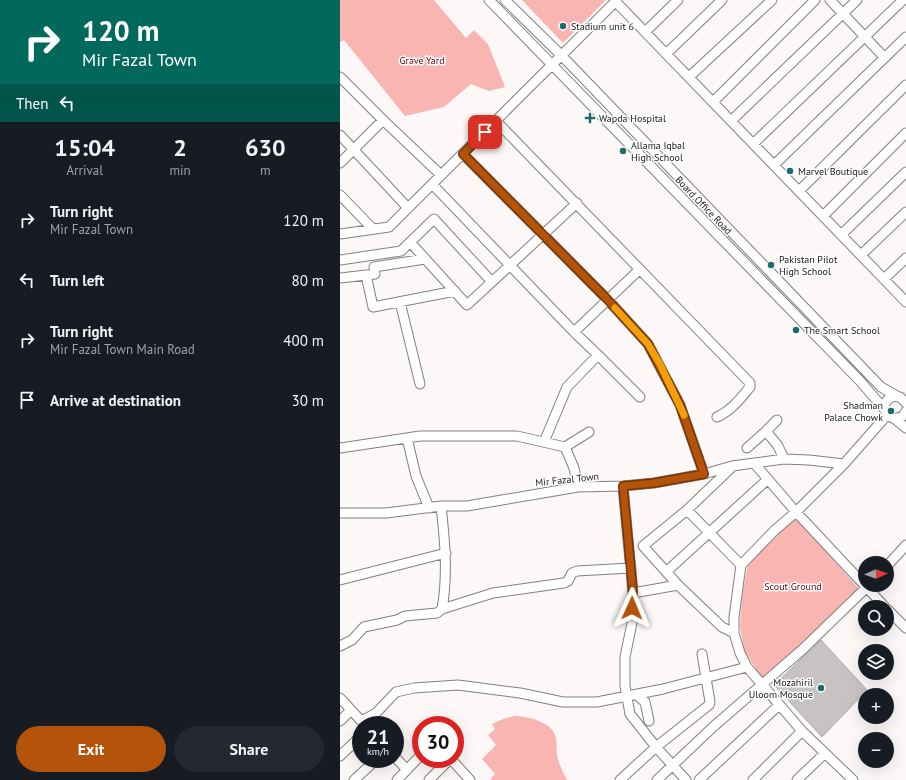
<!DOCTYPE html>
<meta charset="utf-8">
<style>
body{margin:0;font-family:"PT Sans",sans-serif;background:#242831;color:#f1f3f6;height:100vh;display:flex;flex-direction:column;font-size:15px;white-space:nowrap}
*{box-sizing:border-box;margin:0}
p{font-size:13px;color:#9ea1a6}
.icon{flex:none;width:22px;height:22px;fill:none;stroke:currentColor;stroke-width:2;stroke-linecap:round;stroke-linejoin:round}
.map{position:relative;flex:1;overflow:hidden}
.drawer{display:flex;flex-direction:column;background:#171b24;width:340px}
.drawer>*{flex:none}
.top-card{background:#00695c;color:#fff;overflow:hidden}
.needle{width:26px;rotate:88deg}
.controls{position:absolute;left:518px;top:556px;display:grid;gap:8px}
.controls a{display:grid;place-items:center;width:36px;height:36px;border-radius:50%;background:#171b24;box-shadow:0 4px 16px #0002;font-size:20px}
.speed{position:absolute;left:12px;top:716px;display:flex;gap:8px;font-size:20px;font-weight:700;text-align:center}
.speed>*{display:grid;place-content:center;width:52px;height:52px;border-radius:50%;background:#171b24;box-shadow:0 4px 16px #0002;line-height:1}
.speed small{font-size:10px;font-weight:400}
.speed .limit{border:6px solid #d22;background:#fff;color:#111}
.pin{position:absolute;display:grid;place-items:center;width:34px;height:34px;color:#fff;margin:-17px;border-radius:8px;box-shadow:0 2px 6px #0006}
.me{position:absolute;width:44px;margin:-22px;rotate:1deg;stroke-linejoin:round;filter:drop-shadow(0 0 3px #0008)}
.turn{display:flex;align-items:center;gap:14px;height:84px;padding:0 16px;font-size:18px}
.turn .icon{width:52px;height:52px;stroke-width:2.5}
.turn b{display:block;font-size:28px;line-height:34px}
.then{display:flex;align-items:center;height:38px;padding:0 16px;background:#0003;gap:8px;font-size:15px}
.eta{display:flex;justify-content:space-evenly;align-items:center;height:68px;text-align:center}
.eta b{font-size:24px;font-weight:700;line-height:28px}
.action{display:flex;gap:8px;margin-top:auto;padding:8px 16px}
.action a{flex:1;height:46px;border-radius:24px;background:#b45309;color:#fff;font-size:16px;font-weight:700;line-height:46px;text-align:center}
.action a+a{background:#242831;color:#f1f3f6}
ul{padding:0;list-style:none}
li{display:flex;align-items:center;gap:12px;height:60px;padding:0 16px}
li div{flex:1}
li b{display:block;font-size:15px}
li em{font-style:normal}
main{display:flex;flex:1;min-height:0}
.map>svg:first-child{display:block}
.green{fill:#f9b5b2}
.building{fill:#c7c3c3;stroke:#aeaaaa}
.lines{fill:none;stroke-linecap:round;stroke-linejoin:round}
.minor-casing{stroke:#837f7f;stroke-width:11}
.minor{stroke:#fff;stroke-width:9}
.route-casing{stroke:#753606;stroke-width:10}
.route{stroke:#b45309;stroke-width:7}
.slow{stroke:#f59e0b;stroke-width:7}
.poi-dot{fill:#1e6b6d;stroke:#fff;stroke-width:1.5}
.labels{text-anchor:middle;stroke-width:3;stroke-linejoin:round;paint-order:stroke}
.poi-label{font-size:10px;fill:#191717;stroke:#fff;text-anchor:start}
.park-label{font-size:10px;fill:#6c0013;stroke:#fff}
.street-label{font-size:10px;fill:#191717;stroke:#fff}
</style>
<main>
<section class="drawer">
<div class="top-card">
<div class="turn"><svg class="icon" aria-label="right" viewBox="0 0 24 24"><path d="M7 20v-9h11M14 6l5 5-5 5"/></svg><div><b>120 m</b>Mir Fazal Town</div></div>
<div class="then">Then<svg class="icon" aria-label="left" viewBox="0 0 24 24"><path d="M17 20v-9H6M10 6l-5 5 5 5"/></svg></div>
</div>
<div class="eta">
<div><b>15:04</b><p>Arrival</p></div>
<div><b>2</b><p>min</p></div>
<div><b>630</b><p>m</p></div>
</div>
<ul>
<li><svg class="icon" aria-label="right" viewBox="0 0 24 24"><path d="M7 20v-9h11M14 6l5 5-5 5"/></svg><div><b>Turn right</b><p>Mir Fazal Town</p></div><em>120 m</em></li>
<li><svg class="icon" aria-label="left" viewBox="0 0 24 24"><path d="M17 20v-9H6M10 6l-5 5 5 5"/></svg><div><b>Turn left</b></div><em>80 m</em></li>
<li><svg class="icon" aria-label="right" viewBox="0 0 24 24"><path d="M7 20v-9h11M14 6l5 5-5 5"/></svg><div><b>Turn right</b><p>Mir Fazal Town Main Road</p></div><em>400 m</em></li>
<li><svg class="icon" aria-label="arrive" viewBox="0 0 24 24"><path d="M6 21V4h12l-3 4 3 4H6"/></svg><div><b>Arrive at destination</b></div><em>30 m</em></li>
</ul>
<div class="action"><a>Exit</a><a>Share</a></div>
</section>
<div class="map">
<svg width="566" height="780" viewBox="0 0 566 780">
<rect width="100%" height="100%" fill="#fcf8f8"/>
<path class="green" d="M0 0H94L126 38 134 30 148 44 165 87 149 91 131 84 104 107 65 116 4 40 0 42Z
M182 0H266L223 43Z
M455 516 520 590 423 680 404 650 400 627 402 596 408 564Z
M174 716C188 716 213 722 216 738 217 743 216 749 217 754 218 763 223 772 227 780H150L155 774 142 759 156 745 148 735 155 729 152 724 163 719Z"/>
<path class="building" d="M481 640 527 690 482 737 434 685Z"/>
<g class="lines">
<defs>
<path id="minor" d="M149 0 520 381 545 410
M165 0 222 56 541 387 557 396
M490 0 544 57
M276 2 566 302
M305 32 338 0
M326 54 382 0
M0 77 43 120 0 163
M349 77 432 0
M373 102 475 0
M43 120 101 175
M156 121 410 383V387C400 399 392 410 377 417
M391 121 517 0
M0 135 68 208
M413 144 563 0
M123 154 268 300 308 344 340 405 364 474
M434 165 566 37
M92 184 234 332
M459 191 566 85
M0 195 33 229
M483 216 566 133
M0 234 49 227 277 0
M501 235 566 172
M70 242 127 305 237 203
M521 255 566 212
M0 260 61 251 94 219 152 282
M26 275 33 307 115 291
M0 278 35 274 34 267 85 259
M544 279 566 258
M60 302 80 384
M258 355 300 397
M566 403 560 397C552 395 547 398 544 406L547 415 555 419 563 416 566 411
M555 419 566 428
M426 431 437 420
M67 438 76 476 89 508
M204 442 227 387 258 355 234 332 300 269
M225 447 249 432
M0 448 80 436H177L225 447 234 468 238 487
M407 448 426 431 438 446 444 459
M414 463 456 512 545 607
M392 467 347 510 303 546 338 585 382 627 394 633
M283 486 293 593 292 623 285 657V686L290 714 316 747 346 780
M101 506C105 541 108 575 102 609L153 593 224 583 228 581 232 573 237 571 291 568
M347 510 401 565
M0 513H46L101 506H127L238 487 283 486 314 483 364 474 392 466 444 459 469 460 504 464
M547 566 566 545
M326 572 427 480
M0 580 106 553
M293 593 338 585
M547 609 566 628
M0 646 12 640 24 627 57 620 65 616 97 613 102 609
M297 695 305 702 309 721
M0 698 25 725
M0 721 11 710
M22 721 36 713 56 692 74 688 118 685 180 693 223 702H257L323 689 407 667
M0 756 21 736
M55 757 67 770
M111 759 130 780
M14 780 37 759
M57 780 81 755
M89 780 110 759
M280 780 316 747 369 705 370 702 362 654
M317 780 373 727 463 649 529 585
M359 780 439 705
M413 780 462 731
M457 780 485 753
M513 780 462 731 407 667 400 653 394 633V617L401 565 435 530 456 512 504 464 547 415"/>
</defs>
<use href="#minor" class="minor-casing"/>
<use href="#minor" class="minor"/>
</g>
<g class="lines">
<defs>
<path id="route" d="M145 132 123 154 268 300 308 344 340 405 364 474 314 483 283 486 293 592 292 608"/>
</defs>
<use href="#route" class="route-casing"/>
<use href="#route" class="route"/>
<path class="slow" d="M275 308 308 344 320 364 344 415"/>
</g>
<g class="poi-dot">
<circle cx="223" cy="26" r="4"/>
<path d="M248 112h4v4h4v4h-4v4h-4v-4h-4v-4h4z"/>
<circle cx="283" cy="151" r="4"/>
<circle cx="450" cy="171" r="4"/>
<circle cx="431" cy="265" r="4"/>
<circle cx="456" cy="330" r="4"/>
<circle cx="551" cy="411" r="4"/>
<circle cx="481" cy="688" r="4"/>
</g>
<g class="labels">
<g class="poi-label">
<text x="231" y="30">Stadium unit 6</text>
<text x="259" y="122">Wapda Hospital</text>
<text x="291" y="149">Allama Iqbal<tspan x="291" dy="12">High School</tspan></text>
<text x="458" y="175">Marvel Boutique</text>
<text x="439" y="263">Pakistan Pilot<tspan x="439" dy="12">High School</tspan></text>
<text x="464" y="334">The Smart School</text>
<text x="543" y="409" text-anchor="end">Shadman<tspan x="543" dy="12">Palace Chowk</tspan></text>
<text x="473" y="686" text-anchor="end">Mozahiril<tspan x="473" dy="12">Uloom Mosque</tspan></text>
</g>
<g class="park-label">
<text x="82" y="64">Grave Yard</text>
<text x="453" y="590">Scout Ground</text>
</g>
<g class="street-label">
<text transform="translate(364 205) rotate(46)" y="4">Board Office Road</text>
<text transform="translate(227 479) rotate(-6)" y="4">Mir Fazal Town</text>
</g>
</g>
</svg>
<div class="controls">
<a><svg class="needle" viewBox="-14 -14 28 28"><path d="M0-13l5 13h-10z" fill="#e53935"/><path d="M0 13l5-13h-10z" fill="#9ea1a6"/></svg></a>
<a><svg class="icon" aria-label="search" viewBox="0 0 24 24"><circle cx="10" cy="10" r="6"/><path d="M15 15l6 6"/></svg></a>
<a><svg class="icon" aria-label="layers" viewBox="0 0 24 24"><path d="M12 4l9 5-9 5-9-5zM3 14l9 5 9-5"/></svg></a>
<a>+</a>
<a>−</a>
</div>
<div class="speed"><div>21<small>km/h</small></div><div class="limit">30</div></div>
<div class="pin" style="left:145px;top:132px;background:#d93025"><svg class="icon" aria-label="arrive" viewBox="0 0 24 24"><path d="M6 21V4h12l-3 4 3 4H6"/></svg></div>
<svg class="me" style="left:292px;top:608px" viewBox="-20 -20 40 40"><path d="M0-17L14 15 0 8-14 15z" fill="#b45309" stroke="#fff" stroke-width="4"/></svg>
</div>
</main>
